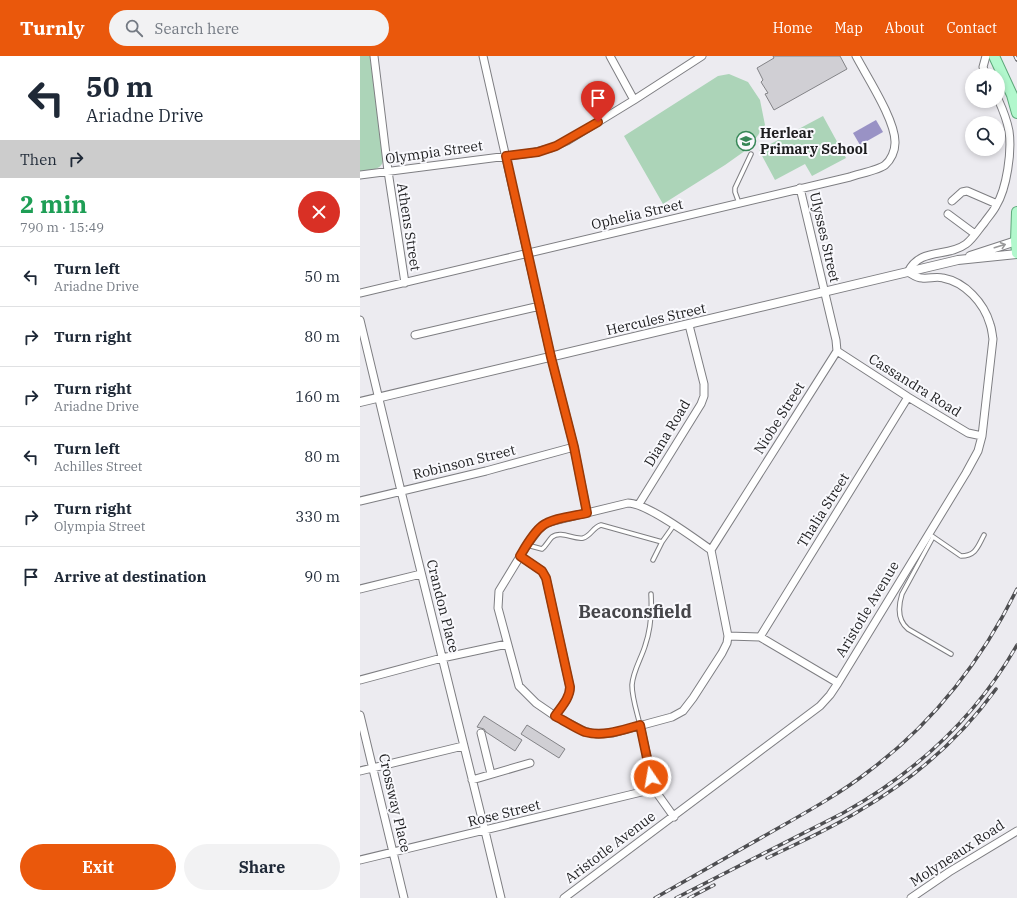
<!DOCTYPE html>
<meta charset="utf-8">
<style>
body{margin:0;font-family:"IBM Plex Serif",serif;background:#f2f2f3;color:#1f2937;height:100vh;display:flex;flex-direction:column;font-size:15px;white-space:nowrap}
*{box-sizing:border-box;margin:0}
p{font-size:13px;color:#747a83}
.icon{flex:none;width:22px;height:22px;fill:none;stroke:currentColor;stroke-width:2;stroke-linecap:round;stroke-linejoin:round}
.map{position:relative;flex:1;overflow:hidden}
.details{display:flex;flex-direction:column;background:#fff;width:360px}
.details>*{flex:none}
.banner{background:#fff;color:#1f2937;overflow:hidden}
.tools{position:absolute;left:605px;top:12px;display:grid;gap:8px}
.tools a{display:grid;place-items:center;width:40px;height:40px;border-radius:50%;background:#fff;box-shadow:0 2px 6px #0003;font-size:20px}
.pin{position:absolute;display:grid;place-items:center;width:34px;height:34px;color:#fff;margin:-41px -17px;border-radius:50% 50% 50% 0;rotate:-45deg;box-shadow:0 0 4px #0007}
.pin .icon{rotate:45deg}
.me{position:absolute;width:44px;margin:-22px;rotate:348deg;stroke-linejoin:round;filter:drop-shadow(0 0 3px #0008)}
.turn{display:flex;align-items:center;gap:14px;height:84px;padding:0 20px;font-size:18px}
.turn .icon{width:52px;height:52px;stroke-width:2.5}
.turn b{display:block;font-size:28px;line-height:34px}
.then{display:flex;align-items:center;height:38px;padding:0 20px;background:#0003;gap:8px;font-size:15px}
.round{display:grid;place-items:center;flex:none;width:42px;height:42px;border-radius:21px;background:#f2f2f3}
.head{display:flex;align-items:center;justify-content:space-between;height:68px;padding:0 20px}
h1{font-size:24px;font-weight:800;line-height:30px;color:#1e9e55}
.cta{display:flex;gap:8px;margin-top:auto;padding:8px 20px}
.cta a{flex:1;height:46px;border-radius:24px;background:#ea580c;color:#fff;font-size:16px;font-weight:800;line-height:46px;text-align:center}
.cta a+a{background:#f2f2f3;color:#1f2937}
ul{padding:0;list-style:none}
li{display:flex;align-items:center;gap:12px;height:60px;padding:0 20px;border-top:1px solid #e0e1e3}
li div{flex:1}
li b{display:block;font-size:15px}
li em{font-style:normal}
header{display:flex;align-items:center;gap:24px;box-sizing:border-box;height:56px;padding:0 20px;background:#ea580c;color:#fff}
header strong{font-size:19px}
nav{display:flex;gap:22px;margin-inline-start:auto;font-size:14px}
.search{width:280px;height:36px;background:#f2f2f3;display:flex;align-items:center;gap:10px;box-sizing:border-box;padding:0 14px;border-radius:22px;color:#747a83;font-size:15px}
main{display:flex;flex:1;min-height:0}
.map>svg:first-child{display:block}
.green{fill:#acd4b8}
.water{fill:#9992c5}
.building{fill:#d0cfd4;stroke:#838387}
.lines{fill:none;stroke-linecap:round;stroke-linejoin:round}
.service-casing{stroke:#7e7e82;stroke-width:5.5}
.minor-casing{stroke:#7e7e82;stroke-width:9}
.tertiary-casing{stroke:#7e7e82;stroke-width:10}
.primary-casing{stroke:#5da87a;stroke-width:12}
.service{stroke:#fff;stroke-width:3.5}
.minor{stroke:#fff;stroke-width:7}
.tertiary{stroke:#fff;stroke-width:8}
.primary{stroke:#b2f8cd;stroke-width:10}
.rail-casing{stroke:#4e4e51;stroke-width:3.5}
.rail{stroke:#f9f9fd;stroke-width:2;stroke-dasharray:6;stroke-linecap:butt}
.oneway{stroke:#99999a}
.route-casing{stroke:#983908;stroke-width:10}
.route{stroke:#ea580c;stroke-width:7}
.labels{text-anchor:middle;stroke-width:4;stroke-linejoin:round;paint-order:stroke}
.poi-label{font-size:14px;font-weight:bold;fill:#1d1d1f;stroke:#f9f9fd;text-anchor:start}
.street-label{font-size:14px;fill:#1d1d1f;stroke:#f9f9fd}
.district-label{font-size:18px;font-weight:bold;fill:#454549;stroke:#f9f9fd}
</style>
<header>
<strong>Turnly</strong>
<div class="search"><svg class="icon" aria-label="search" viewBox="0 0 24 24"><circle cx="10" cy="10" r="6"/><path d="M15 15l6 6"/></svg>Search here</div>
<nav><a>Home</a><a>Map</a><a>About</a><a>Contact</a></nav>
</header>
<main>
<section class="details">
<div class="banner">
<div class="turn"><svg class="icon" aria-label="left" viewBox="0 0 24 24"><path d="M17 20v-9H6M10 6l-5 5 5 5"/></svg><div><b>50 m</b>Ariadne Drive</div></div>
<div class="then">Then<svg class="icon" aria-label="right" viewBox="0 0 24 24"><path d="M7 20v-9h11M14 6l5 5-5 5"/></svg></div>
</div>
<div class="head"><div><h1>2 min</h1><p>790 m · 15:49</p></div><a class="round" style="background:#d93025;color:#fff"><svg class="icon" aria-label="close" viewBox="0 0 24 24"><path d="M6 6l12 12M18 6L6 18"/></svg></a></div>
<ul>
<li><svg class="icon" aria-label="left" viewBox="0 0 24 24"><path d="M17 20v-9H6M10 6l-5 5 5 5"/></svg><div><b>Turn left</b><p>Ariadne Drive</p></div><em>50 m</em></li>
<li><svg class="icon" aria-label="right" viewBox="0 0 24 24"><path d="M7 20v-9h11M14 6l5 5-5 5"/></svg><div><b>Turn right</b></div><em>80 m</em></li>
<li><svg class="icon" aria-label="right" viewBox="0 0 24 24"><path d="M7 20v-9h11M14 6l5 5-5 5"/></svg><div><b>Turn right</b><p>Ariadne Drive</p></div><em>160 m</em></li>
<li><svg class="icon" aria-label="left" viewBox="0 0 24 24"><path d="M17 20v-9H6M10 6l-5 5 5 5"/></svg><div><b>Turn left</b><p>Achilles Street</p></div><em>80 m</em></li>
<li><svg class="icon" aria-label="right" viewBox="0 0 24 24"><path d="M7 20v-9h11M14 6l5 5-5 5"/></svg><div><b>Turn right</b><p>Olympia Street</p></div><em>330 m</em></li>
<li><svg class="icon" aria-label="arrive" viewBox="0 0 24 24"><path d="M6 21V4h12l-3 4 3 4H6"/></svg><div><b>Arrive at destination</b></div><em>90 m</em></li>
</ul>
<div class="cta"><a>Exit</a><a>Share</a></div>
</section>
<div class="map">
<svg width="657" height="842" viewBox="0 0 657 842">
<rect width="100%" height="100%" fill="#ecebf0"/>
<path class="green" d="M0 0H10L23 105C21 115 8 114 0 115Z
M369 18 388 26 400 44 405 69 389 92 365 109 303 148 264 80 358 20Z
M463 60 486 102 452 120 445 108 415 124 399 94Z"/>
<path class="water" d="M516 64 523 76 500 89 493 77Z"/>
<path class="building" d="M413 0H480L487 13 414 54 405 38 408 37 401 26 403 24 397 12 414 2Z
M124 660 162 684 155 695 126 676 124 673 117 671Z
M167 669 205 693 199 702 161 678Z"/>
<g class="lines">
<defs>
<path id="service" d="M379 147 375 136V132L391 98
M572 480 601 500C616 500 618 490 624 479
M573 481 542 538C538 551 537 564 548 573L591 598
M167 489 182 493C186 490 188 485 192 481 201 474 214 484 223 482 231 480 233 471 241 469L302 486 314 469
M293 504 302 486
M280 669C277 656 272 642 272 629 273 615 281 603 285 590 291 573 292 556 291 538"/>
<path id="minor" d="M14 0 28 115 45 227
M123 0 191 301 214 391 227 457
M250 0 274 44
M626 0 623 11 626 19
M0 119 171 97 191 92 207 85 274 44 342 0
M592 145 602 136 607 135 637 148
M588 158 615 178
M0 237 490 121C498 118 519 114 525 109 531 104 535 95 535 87 536 65 507 21 496 0
M0 264 41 435 125 775 141 842
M55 279 180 250
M477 295 548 341 608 377 622 380
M0 445 126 415 214 391
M268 447C287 447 334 482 351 494L368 580 367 587 362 597 333 642 323 655 312 661 253 677 236 678 224 675 195 660 176 647 159 630 138 552 139 535 167 489 179 473 187 467 194 465Z
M279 448 341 348 344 340V328L329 269
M351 494 477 295 476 284 440 132
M160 500 182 515 186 522 210 631C210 642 201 651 195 660
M0 533 61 518
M368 580 400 581 478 627
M400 581 548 341
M0 624 82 602 147 588
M0 659 44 842
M280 669 294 733 314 761
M121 677 131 718
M0 715 103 690
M112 724 170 707
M0 804 294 733
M204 842 460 650 470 639 478 627 606 417 618 395 622 380 633 283C632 278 632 273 630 268 624 247 605 226 583 222 576 220 569 223 562 222 556 222 552 218 548 216 560 191 587 202 606 188 613 183 618 174 624 167 628 161 633 156 636 150 647 132 652 95 649 75 647 64 643 54 638 43
M551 842 589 816 657 775"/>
<path id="tertiary" d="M610 200 656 185
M0 346 598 204 657 198"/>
<path id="primary" d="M634 0 652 39 657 57
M657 156 656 185 657 197"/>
</defs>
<use href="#service" class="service-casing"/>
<use href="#minor" class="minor-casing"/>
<use href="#tertiary" class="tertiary-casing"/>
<use href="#primary" class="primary-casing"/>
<use href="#service" class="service"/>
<use href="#minor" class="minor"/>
<use href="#tertiary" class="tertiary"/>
<use href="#primary" class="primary"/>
<defs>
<path id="rail" d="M655 0 657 4
M407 802C438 787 470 773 499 755 552 724 600 683 636 633
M295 842C332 821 369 800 406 779 441 759 477 740 509 715 572 668 622 604 657 533
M316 842 483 757C555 717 616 661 657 589
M329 842 354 829"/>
</defs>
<use href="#rail" class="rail-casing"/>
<use href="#rail" class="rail"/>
</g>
<defs><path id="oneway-shaft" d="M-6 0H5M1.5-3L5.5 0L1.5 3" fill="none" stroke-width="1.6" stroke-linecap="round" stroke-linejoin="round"/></defs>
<use class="oneway" href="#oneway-shaft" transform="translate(640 190) rotate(-17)"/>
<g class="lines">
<defs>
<path id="route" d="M238 66 196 90 178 96 146 100 191 301 214 391 227 457C214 460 192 462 182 470 173 477 166 490 160 500L182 515 186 522 210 631C210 642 201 651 195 660 205 665 215 672 225 676 244 681 262 674 280 669L291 721"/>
</defs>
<use href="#route" class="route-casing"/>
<use href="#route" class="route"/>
</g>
<defs>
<symbol id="school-ring" viewBox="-11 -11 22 22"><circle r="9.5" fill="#f9f9fd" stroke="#378757" stroke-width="1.5"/><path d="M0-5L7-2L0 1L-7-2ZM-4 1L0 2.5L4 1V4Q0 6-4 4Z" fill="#378757"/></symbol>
</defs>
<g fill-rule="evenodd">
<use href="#school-ring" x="375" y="74" width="22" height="22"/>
</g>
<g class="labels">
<g class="poi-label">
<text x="400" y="82">Herlear<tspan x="400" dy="16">Primary School</tspan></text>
</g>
<g class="street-label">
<text transform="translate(74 96) rotate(-8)" y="5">Olympia Street</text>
<text transform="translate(277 158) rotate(-13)" y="5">Ophelia Street</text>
<text transform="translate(49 171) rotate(81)" y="5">Athens Street</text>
<text transform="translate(465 181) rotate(77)" y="5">Ulysses Street</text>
<text transform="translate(296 263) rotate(-13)" y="5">Hercules Street</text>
<text transform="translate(555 329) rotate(32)" y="5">Cassandra Road</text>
<text transform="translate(419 362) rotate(-58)" y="5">Niobe Street</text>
<text transform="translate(307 377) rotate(-59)" y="5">Diana Road</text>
<text transform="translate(104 406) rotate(-14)" y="5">Robinson Street</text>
<text transform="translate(463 454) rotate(-58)" y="5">Thalia Street</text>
<text transform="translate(83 550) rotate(76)" y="5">Crandon Place</text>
<text transform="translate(507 553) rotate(-59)" y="5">Aristotle Avenue</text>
<text transform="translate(35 747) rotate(77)" y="5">Crossway Place</text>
<text transform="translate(144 757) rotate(-14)" y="5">Rose Street</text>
<text transform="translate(250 791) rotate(-37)" y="5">Aristotle Avenue</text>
<text transform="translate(597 797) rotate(-33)" y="5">Molyneaux Road</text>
</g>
<g class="district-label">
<text x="275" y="562">Beaconsfield</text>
</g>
</g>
</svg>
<div class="tools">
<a><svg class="icon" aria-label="sound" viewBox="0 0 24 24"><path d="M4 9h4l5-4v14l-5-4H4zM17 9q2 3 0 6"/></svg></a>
<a><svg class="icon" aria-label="search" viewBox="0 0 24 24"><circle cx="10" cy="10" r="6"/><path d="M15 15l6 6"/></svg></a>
</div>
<div class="pin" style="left:238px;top:66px;background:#d93025"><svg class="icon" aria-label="arrive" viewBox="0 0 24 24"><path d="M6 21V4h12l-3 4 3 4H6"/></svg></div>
<svg class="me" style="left:291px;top:721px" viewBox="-20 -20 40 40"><circle r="17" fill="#ea580c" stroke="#fff" stroke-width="3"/><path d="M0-11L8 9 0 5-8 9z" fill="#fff"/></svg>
</div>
</main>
